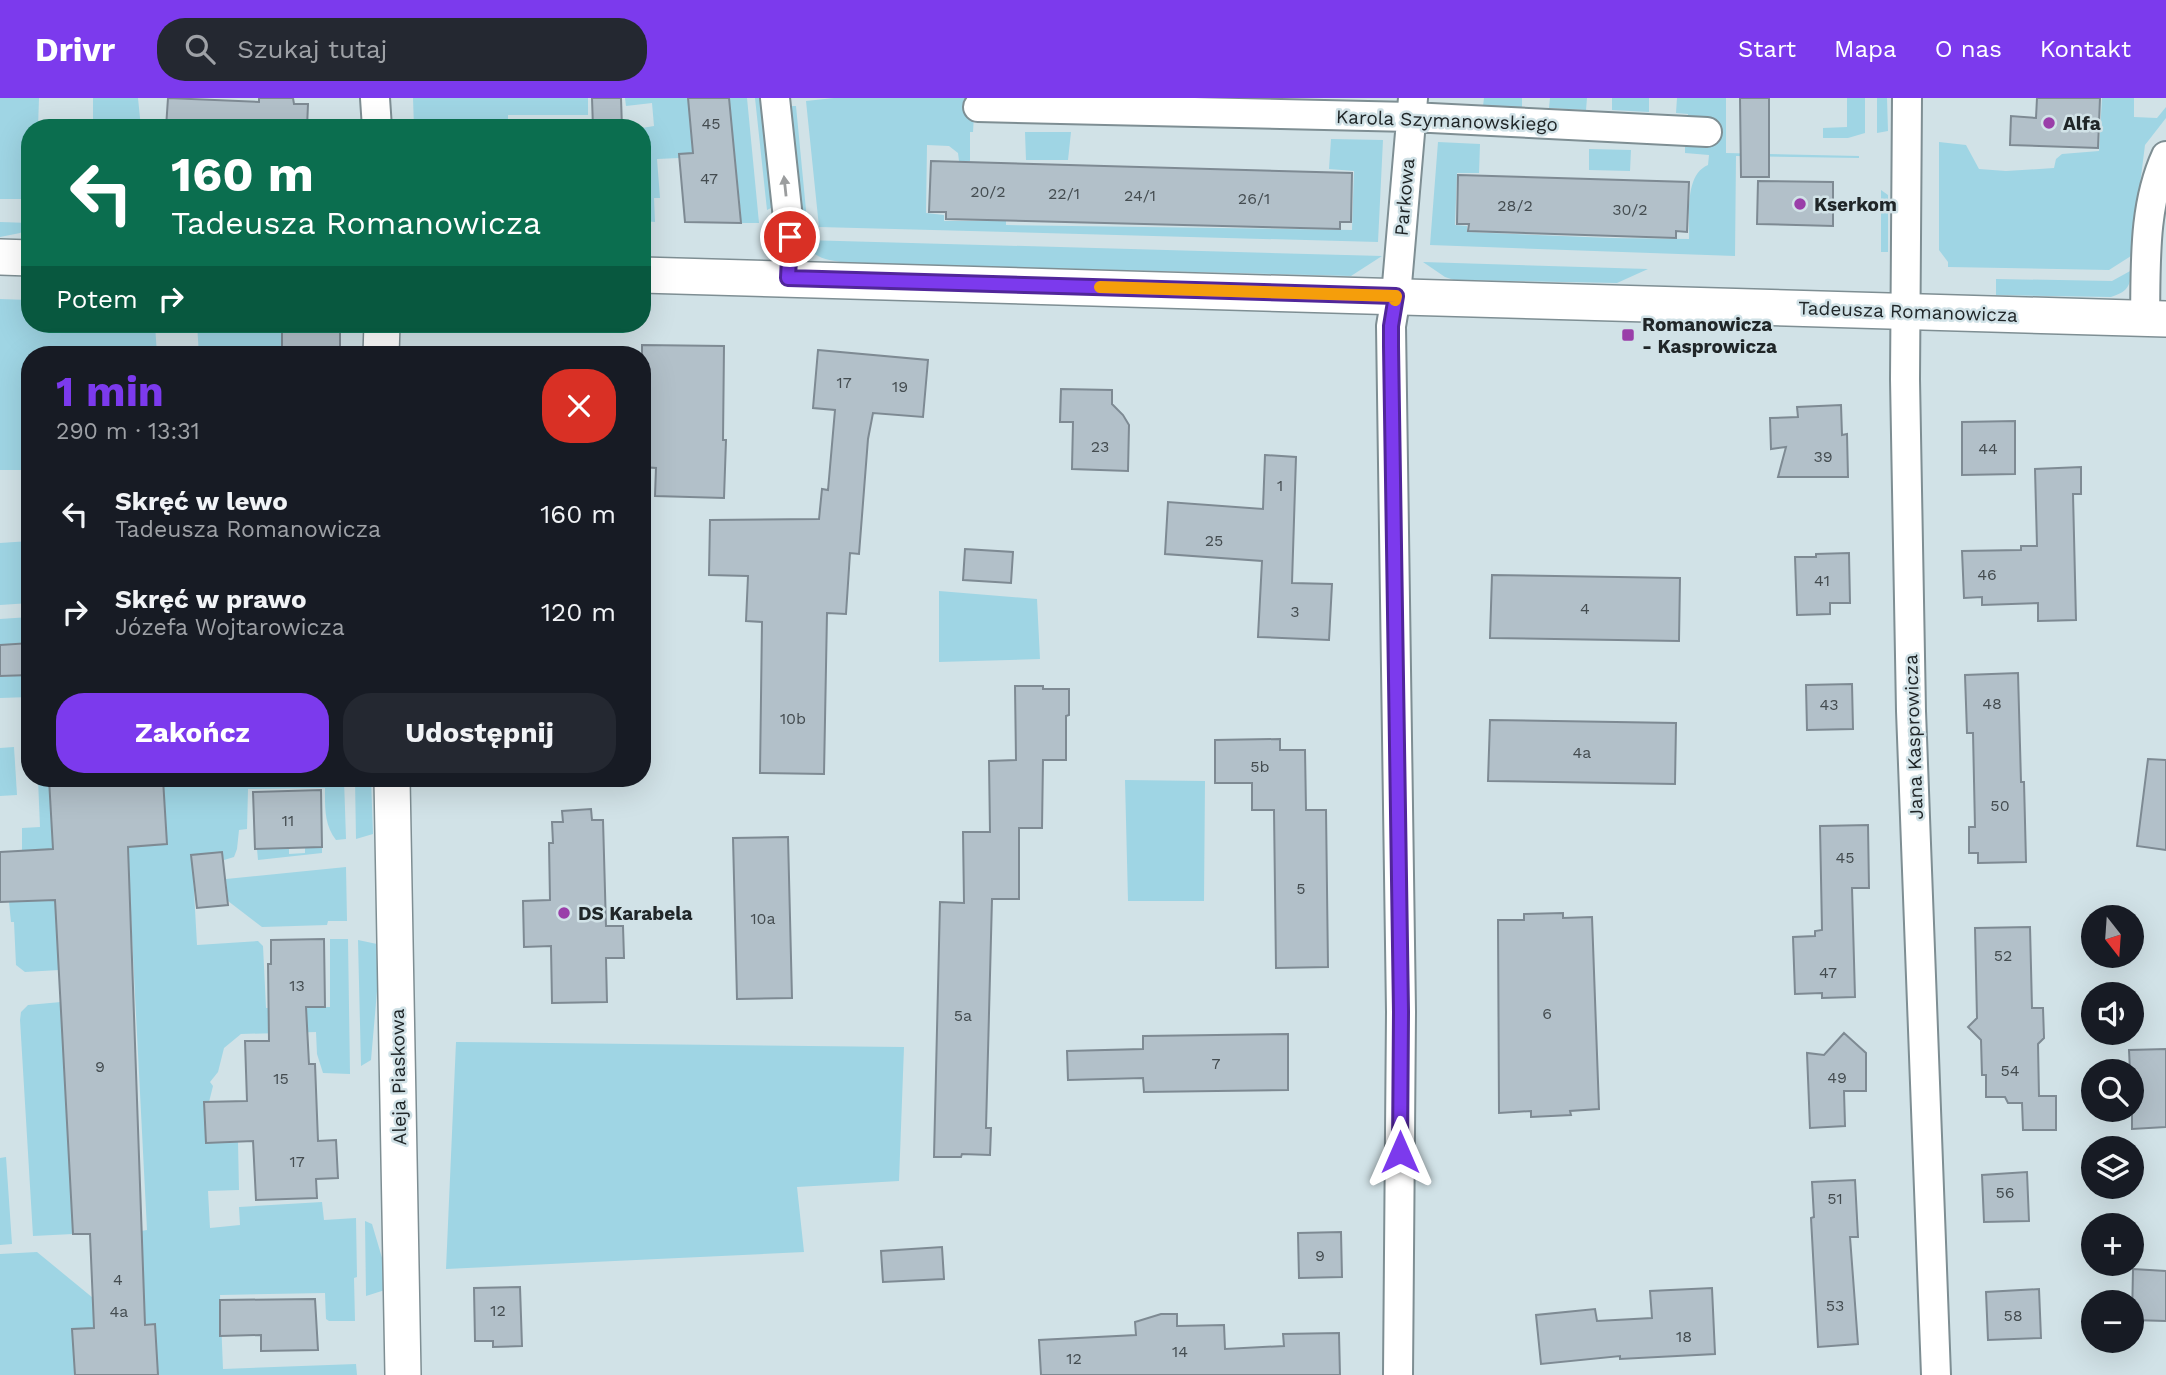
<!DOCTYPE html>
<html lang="pl">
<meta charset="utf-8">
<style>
body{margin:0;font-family:"Work Sans",sans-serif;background:#242831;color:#f1f3f6;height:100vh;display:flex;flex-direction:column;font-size:26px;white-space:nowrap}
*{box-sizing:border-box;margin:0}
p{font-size:23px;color:#9ea1a6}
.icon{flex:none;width:38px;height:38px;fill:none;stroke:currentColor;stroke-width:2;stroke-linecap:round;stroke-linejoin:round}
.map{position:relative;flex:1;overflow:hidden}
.sheet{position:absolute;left:21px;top:248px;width:630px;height:441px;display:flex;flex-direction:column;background:#171b24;border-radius:28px;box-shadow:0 7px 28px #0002}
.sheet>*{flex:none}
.guide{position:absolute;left:21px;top:21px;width:630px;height:214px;border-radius:28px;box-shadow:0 7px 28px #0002;background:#0b6e4f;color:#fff;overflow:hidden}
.needle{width:46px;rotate:163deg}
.tools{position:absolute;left:2081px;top:807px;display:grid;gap:14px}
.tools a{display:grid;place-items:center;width:63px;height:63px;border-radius:50%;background:#171b24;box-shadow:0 7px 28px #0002;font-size:35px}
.pin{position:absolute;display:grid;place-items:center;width:60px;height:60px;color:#fff;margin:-30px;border:4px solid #fff;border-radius:50%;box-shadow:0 2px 7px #0007}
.me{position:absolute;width:77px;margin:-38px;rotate:0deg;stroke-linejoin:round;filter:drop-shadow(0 0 5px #0008)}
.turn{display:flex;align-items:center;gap:24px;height:147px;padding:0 35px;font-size:32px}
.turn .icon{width:91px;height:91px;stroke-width:2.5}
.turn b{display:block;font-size:49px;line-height:60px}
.then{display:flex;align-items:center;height:66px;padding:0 35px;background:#0003;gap:14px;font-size:26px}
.round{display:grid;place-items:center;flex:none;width:74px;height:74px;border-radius:28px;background:#242831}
.head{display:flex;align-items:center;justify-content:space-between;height:119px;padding:0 35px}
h1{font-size:42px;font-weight:700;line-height:52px;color:#7c3aed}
.button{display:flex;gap:14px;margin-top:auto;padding:14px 35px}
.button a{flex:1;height:80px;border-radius:28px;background:#7c3aed;color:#fff;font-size:28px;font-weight:700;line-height:80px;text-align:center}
.button a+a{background:#242831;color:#f1f3f6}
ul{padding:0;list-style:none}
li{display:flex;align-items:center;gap:21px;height:98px;padding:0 35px}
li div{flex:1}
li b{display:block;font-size:26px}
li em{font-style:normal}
header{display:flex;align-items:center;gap:42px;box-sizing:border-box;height:98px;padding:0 35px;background:#7c3aed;color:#fff}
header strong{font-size:33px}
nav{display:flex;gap:38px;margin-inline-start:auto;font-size:24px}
.search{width:490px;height:63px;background:#242831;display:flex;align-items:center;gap:18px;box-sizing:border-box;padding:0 24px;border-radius:28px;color:#9ea1a6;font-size:26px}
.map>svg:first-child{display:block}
.green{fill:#9fd5e4}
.building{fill:#b2c0c9;stroke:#7e8a93;stroke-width:2}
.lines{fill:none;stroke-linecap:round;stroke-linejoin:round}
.minor-casing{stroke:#7e8e93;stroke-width:32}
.tertiary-casing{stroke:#7e8e93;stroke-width:38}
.minor{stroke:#fff;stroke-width:28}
.tertiary{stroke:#fff;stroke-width:35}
.oneway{fill:#9b9d9e}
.route-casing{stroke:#51269a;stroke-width:18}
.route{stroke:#7c3aed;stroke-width:12}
.slow{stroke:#f59e0b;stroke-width:12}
.poi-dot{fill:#9a3ea9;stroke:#d1e2e7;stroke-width:2.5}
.labels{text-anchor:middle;stroke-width:5;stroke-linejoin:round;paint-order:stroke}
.number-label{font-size:16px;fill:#444c50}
.street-label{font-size:19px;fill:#202628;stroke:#d1e2e7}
.poi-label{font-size:19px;font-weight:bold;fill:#202628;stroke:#d1e2e7;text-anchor:start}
</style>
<header>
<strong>Drivr</strong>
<div class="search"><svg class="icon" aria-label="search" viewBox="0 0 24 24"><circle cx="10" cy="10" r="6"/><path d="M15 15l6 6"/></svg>Szukaj tutaj</div>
<nav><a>Start</a><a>Mapa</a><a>O nas</a><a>Kontakt</a></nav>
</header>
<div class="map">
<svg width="2166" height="1277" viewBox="0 0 2166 1277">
<rect width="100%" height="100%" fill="#d1e2e7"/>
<path class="green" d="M0 0H39L38 30H30V101H0Z
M93 0H138L141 30H93Z
M413 0H588V17H508V30H414Z
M625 0H688L693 55 679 56V60L657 61 660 100H654L655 124 642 123V30L654 28 652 5 626 8Z
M729 0H747L759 125H734L741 117Z
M755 0H761L773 109 767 112Z
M834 0H975L973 34H970V63H959L958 55 949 48 927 47 926 115 944 117V123H1006V127L1352 132 1354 73 1329 71 1331 41 1383 42 1378 144 819 129 806 3Z
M1484 0H1522V10L1483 8Z
M1550 0H1587L1586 12 1549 10Z
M1612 0H1649V14L1612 12Z
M1677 0H1726V55L1859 58V60L1736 58 1735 158 1430 147 1438 44 1480 46 1479 75H1457L1455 127 1467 128V134L1610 140 1689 141C1690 118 1684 77 1708 67L1709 57 1685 55V46L1715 47 1717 24 1688 21V16L1676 15Z
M1847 0H1865V35L1848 40H1823V30L1847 29Z
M1877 0H1887L1888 33 1877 35Z
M2102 0H2134V19L2157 20 2166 9V20L2145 47 2131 158 2109 172 1948 169V164L1939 152V44L1966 47 1979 71 2006 73 2054 70 2056 61 2062 56 2099 53Z
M789 8H796L808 133H803Z
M1025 34H1071L1068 62H1026Z
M1589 51 1631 52 1630 73 1589 72Z
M1881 92 1888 97V154H1881Z
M0 124 30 125V129L20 135 0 139Z
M804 142 1382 158 1351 178 847 165C828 162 812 161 804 142Z
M1423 164 1648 171 1617 185 1454 182 1445 179Z
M2132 172C2130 189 2127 194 2111 199L1996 197V181L2112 183Z
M0 201 30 202V226H155L157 257H30V372H0Z
M197 226H282V257H199Z
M30 443V505L0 507V445Z
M939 493 1037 501 1040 561 939 564Z
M30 519V544L0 547V521Z
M30 577V599L0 600V579Z
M14 649 17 697 0 698V650Z
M38 681H49L53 751 22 753V730L40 729Z
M163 681H196V685L248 681H344L346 741 336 742C324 727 325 708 325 690L248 691 247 731 239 732 237 751 234 759 224 762 222 754 192 757 197 847 258 843 263 848 266 910 330 909V841H348L350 976 323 975 317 956 316 934 241 936 224 950 218 974 210 984 213 988 209 1004 204 1005 206 1045 238 1044 239 1092 208 1093 210 1130 240 1127 239 1109 322 1104 324 1122 356 1120 357 1179 354 1180 355 1223H329L326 1221 325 1195 220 1197 223 1271 356 1266 357 1277H158L154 1226 145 1227 141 1133 147 1132 130 799 104 750 167 746Z
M355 681H371L373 736 356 741Z
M1125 682 1205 683 1204 803H1128Z
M322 749V755L258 762 257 751 289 750V756L305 755V750Z
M346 769 347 823H328L327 827 262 829 228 803 226 781Z
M55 802 59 872 25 874 16 867 14 824H11L9 804Z
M358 842 377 846 378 882 371 962 361 968Z
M61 904 73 1136 33 1138 20 922 21 914 28 907Z
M456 944 904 949 899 1083 797 1089 804 1154 446 1171Z
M6 1059 12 1146 0 1147V1060Z
M365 1123 372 1126 385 1170V1192L366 1198Z
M37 1154 93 1200 94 1230 72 1231 75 1277H0V1156Z"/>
<path class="building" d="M168 0 259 4V0H293L294 6H308L307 30H166Z
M592 0H621L622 30H593Z
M688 0H729L741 125 685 124 679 56 693 55Z
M1740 0H1769V79H1741Z
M2037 0H2100L2098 50 2010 47 2011 18 2036 20Z
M931 63 1352 75 1351 124H1340V131L946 121V114H929Z
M1458 77 1689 84 1687 134 1676 133V140L1468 133 1469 126H1457Z
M1758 83 1833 84V128L1757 126Z
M282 226H340V257H282Z
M642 247 724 248 723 342H726L724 400 655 398 656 370 642 369Z
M818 252 928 262 923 319 873 315 868 341 859 456 850 455 846 516 827 515 824 676 760 675 762 524 746 523 748 478 709 477 710 422 819 421 822 391 828 392 835 312 813 310Z
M1061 291 1112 292V306L1123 317 1129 327 1128 373 1072 371 1073 324H1060Z
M1841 307 1842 337 1847 336 1848 379H1778L1786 349 1771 351 1770 320 1798 319 1797 309Z
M2015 323V376L1962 377V324Z
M1265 357 1296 359 1292 485 1332 486 1329 542 1258 539 1262 463 1165 456 1168 404 1263 411Z
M2081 369V396H2073L2076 522 2038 523V505L1982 507V499L1964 500 1962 453 2021 452V448H2037L2035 371Z
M965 451 1013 454 1011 485 963 482Z
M1849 455 1850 505H1830V516L1797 517 1795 459H1816V456Z
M1492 477 1680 480 1679 543 1490 540Z
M30 545V577L0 578V547Z
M2018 575 2021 684H2024L2026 764 1978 765V755H1969V729H1975L1973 635H1967L1965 577Z
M1852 586 1853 631 1807 632 1806 587Z
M1015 588H1043V591H1069V617L1066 618V662H1043L1042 730H1019V801H992L986 1030H991L990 1057 962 1056 961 1059H934L940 804 964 805 963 734H990L989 663 1016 662Z
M1490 622 1676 625 1675 686 1488 683Z
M1280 641V652H1305L1306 712H1326L1328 869 1276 870 1274 712H1252V685H1215V642Z
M2148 661 2166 662V752L2137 748Z
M49 681H163L167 746 128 749 145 1227 155 1226 158 1277H75L72 1231 94 1230 90 1136H73L55 802 0 804V754L53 751Z
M321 692 322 749 255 751 253 694Z
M591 711 592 722H603L606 828H623L624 860H606L607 904 552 905 551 848 524 849 523 803 550 802 549 745H553L552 724H563L562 713Z
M1868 727 1869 790H1852L1855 899 1822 900V895L1795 896 1793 839 1815 838V833L1822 832 1820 728Z
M788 739 792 900 737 901 733 740Z
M222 754 228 807 197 810 191 757Z
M1563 815V820L1592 819 1599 1011 1570 1013 1571 1017 1531 1019V1013L1499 1015 1498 822H1524V816Z
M2030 829 2032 910H2043L2044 940 2038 946 2039 998H2056V1032H2023L2022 1005H2008L2005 999H1986V977H1982L1981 942 1968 929 1977 920 1975 830Z
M324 841 325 909H306L309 966H315L318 1043 336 1042 338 1080 316 1081 317 1100 256 1102 253 1043 206 1045 204 1004 247 1003 245 943H269L268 866H271V842Z
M1844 935 1866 955V993H1844L1845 1028 1810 1030 1807 955 1824 957Z
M1288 936V992L1144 994 1143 980 1068 982 1067 953 1143 951V938Z
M2166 951V1029L2132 1031V973H2130L2129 952Z
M2027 1074 2029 1123 1984 1124 1982 1077Z
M1855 1082 1858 1139H1850L1858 1246 1818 1249 1811 1120 1814 1119 1812 1084Z
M1341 1134 1342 1179 1299 1180 1298 1135Z
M942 1149 944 1181 883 1184 881 1153Z
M2133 1171 2166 1173V1223L2132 1222Z
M520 1189 522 1248 493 1249V1243H475L474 1190Z
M1712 1190 1715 1256 1620 1261V1258L1541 1266 1536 1217 1595 1211 1597 1223 1652 1220 1650 1193Z
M2039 1191 2041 1240 1988 1242 1986 1194Z
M315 1201 318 1252 261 1253V1237L220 1238V1202Z
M1161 1216H1177V1228L1224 1227 1225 1251 1284 1248 1283 1236 1339 1235 1340 1277H1041L1039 1242 1136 1237 1135 1224Z"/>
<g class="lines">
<defs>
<path id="minor" d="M375 0 377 30
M775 0 790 139 788 180
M1907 0 1905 281 1911 613 1936 1277
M978 9 1411 19 1707 34
M2145 220C2146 167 2143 108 2166 58
M1398 1277 1401 914 1391 228 1396 198 1413 0"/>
<path id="tertiary" d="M0 159 30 160
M642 177 2166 221
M381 257 382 226
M392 681 403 1277"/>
</defs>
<use href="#minor" class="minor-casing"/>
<use href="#tertiary" class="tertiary-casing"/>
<use href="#minor" class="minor"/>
<use href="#tertiary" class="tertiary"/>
</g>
<defs><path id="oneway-solid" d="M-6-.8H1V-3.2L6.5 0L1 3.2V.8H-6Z" transform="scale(1.75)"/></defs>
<use class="oneway" href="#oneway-solid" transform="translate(785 88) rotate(-96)"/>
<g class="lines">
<defs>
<path id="route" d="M790 139 788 180 1396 198 1391 228V248L1401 914 1400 1054"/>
</defs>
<use href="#route" class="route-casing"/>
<use href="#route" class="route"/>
<path class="slow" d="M1100 189 1396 198 1395 202"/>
</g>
<g class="poi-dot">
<circle cx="2049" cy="25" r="7"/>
<circle cx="1800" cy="106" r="7"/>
<rect x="1621" y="230" width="14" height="14" rx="3.5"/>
<circle cx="564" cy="815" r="7"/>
</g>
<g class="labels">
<g class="number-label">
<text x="711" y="31">45</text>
<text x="709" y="86">47</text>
<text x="988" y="99">20/2</text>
<text x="1064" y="101">22/1</text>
<text x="1140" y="103">24/1</text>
<text x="1254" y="106">26/1</text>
<text x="1515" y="113">28/2</text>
<text x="1630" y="117">30/2</text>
<text x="844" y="290">17</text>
<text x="900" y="294">19</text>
<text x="1100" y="354">23</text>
<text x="1988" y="356">44</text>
<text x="1823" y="364">39</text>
<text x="1280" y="393">1</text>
<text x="1214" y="448">25</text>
<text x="1987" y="482">46</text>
<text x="1822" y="488">41</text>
<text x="1585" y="516">4</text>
<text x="1295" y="519">3</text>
<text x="1992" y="611">48</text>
<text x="1829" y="612">43</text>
<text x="793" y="626">10b</text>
<text x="1582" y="660">4a</text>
<text x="1260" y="674">5b</text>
<text x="2000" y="713">50</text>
<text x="288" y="728">11</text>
<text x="1845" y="765">45</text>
<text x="1301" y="796">5</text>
<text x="763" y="826">10a</text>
<text x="2003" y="863">52</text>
<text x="1828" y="880">47</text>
<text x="297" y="893">13</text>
<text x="1547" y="921">6</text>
<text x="963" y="923">5a</text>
<text x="1216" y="971">7</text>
<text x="100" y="974">9</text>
<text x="2010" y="978">54</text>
<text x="1837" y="985">49</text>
<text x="281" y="986">15</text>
<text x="297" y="1069">17</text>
<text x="2005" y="1100">56</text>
<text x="1835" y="1106">51</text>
<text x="1320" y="1163">9</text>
<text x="118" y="1187">4</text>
<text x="1835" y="1213">53</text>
<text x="498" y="1218">12</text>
<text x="119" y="1219">4a</text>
<text x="2013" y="1223">58</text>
<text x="1684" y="1244">18</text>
<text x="1180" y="1259">14</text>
<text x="1074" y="1266">12</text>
</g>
<g class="street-label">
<text transform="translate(1447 22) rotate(2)" y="7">Karola Szymanowskiego</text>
<text transform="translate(1404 99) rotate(-85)" y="7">Parkowa</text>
<text transform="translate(1908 213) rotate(2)" y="7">Tadeusza Romanowicza</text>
<text transform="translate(1913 639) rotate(-92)" y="7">Jana Kasprowicza</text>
<text transform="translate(398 979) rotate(-91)" y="7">Aleja Piaskowa</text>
</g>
<g class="poi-label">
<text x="2063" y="32">Alfa</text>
<text x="1814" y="113">Kserkom</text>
<text x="1642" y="233">Romanowicza<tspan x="1642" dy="22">- Kasprowicza</tspan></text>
<text x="578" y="822">DS Karabela</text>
</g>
</g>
</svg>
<div class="tools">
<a><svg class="needle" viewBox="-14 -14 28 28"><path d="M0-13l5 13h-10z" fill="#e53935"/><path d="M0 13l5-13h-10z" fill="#9ea1a6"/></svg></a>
<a><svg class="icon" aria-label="sound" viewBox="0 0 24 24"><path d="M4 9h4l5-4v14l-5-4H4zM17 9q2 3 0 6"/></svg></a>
<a><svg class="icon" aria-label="search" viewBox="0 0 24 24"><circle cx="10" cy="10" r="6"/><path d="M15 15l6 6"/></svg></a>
<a><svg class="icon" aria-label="layers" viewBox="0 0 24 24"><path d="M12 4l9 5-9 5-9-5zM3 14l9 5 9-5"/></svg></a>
<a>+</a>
<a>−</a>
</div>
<div class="pin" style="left:790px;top:139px;background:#d93025"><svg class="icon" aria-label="arrive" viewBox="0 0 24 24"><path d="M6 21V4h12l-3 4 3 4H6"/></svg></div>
<svg class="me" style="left:1400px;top:1054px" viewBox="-20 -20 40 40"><path d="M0-17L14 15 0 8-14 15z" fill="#7c3aed" stroke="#fff" stroke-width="4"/></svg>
<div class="guide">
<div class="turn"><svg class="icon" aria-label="left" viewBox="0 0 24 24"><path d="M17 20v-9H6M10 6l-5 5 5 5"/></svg><div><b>160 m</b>Tadeusza Romanowicza</div></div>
<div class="then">Potem<svg class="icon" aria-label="right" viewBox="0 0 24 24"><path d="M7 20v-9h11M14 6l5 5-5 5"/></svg></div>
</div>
<section class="sheet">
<div class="head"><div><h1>1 min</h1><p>290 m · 13:31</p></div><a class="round" style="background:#d93025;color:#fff"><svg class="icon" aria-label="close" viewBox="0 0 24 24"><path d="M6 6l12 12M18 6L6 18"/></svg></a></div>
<ul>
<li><svg class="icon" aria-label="left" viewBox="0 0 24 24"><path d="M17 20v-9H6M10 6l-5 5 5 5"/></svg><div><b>Skręć w lewo</b><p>Tadeusza Romanowicza</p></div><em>160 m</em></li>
<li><svg class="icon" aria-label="right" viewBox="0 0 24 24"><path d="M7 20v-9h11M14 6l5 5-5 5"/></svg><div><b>Skręć w prawo</b><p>Józefa Wojtarowicza</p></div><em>120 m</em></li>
</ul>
<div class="button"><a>Zakończ</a><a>Udostępnij</a></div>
</section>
</div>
